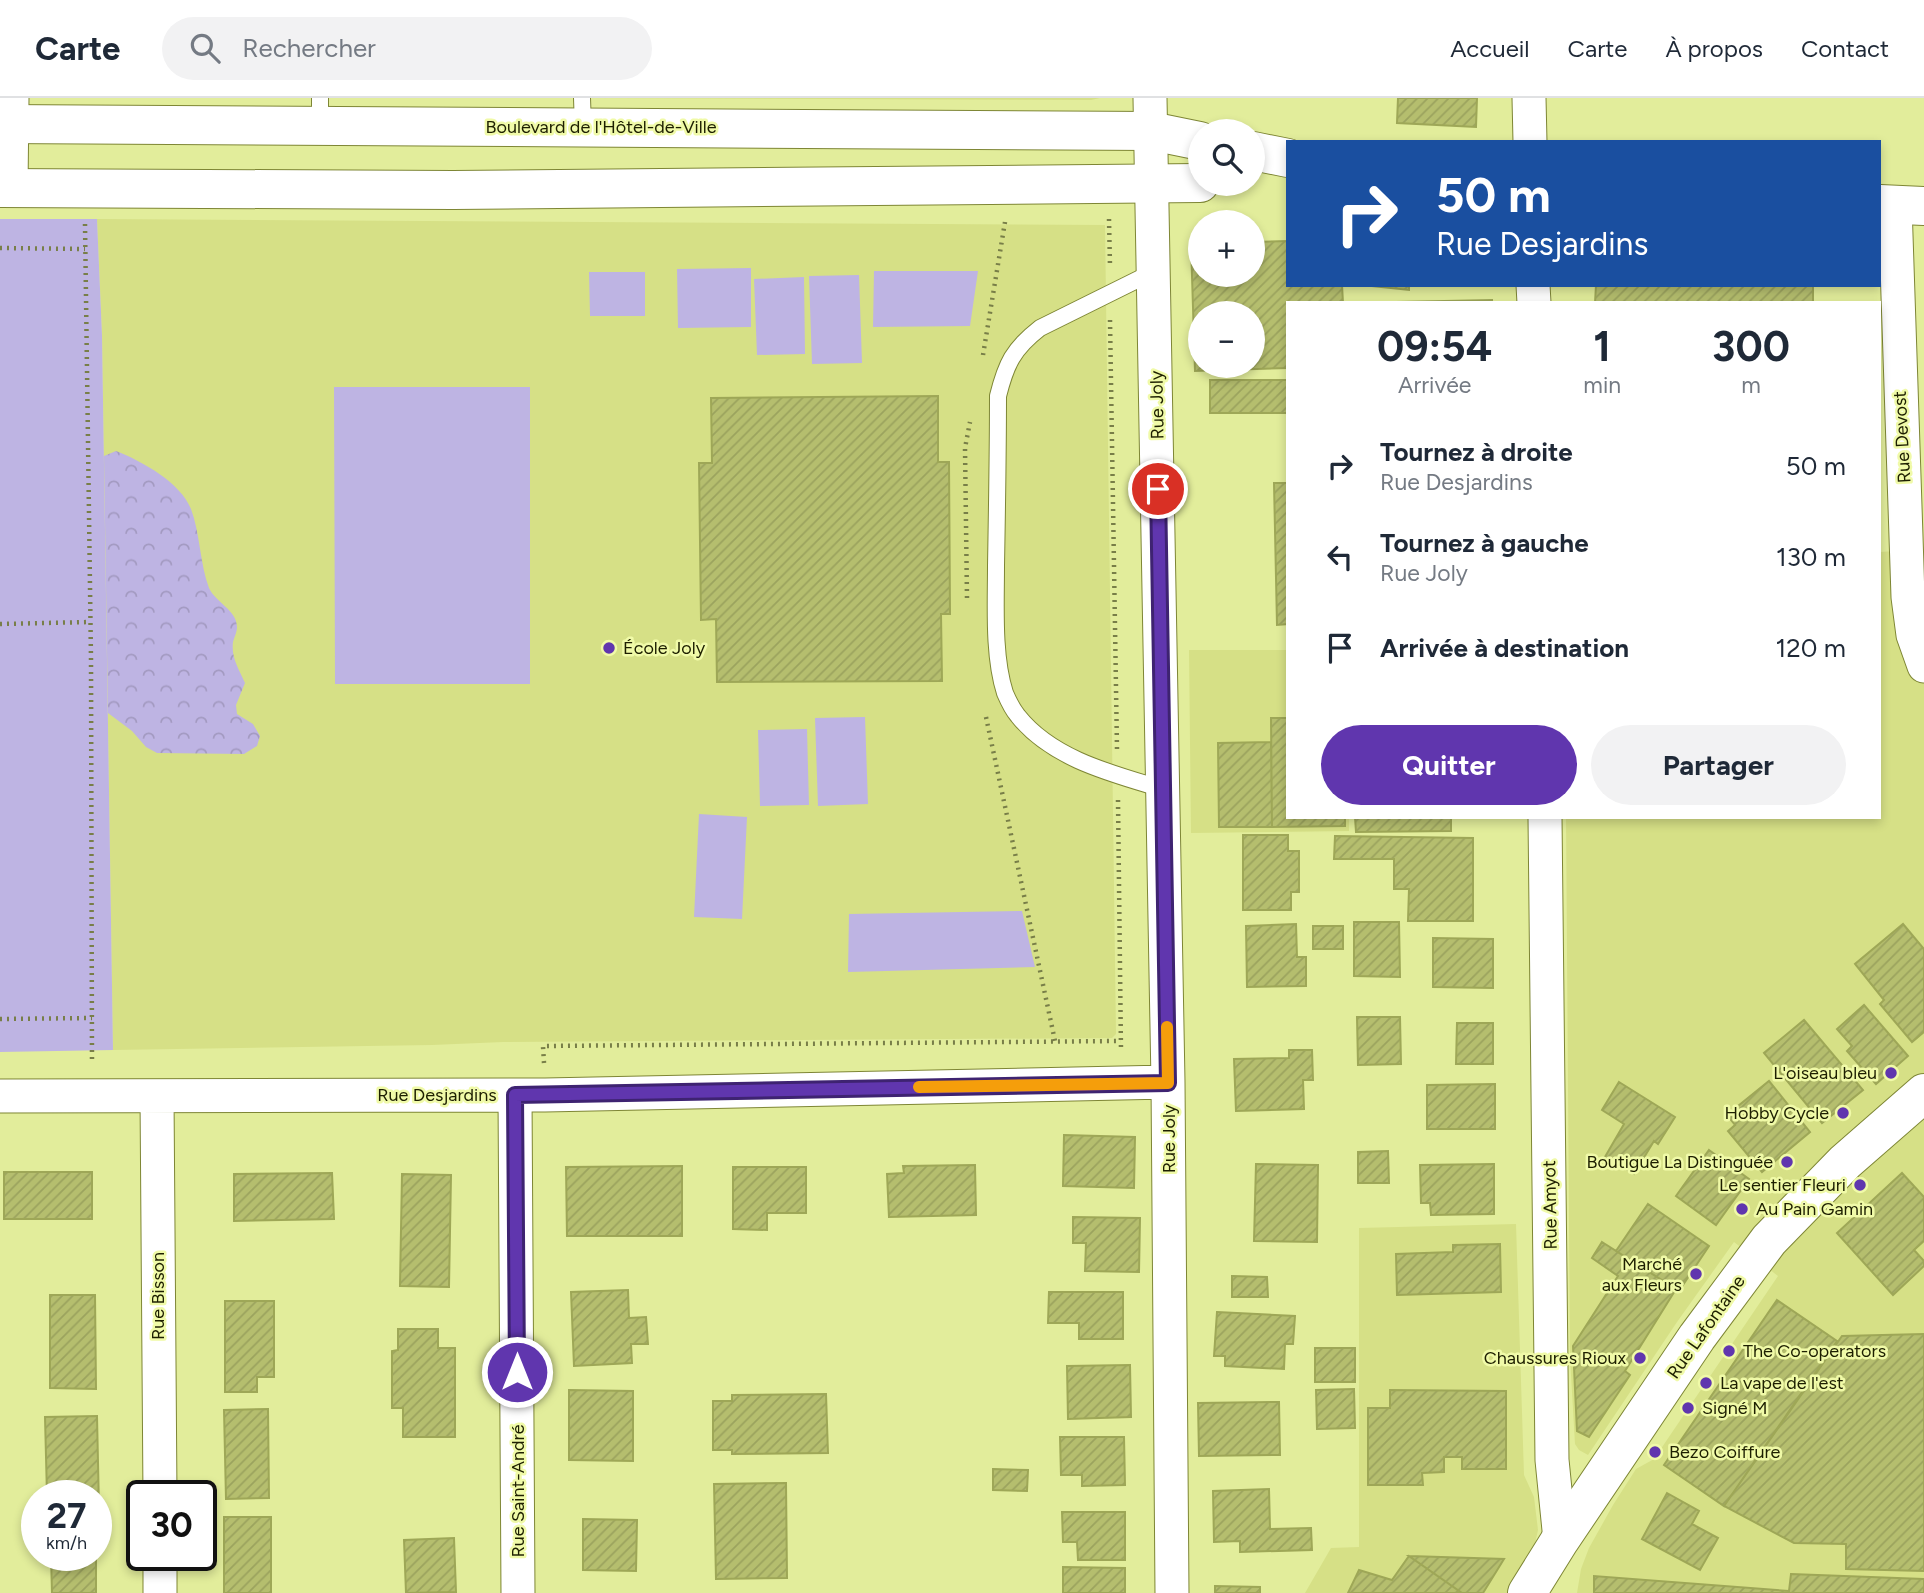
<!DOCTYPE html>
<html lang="fr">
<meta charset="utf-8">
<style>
body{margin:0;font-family:Figtree,sans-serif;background:#f2f2f3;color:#1f2937;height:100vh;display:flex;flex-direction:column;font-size:26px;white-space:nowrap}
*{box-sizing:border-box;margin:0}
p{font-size:23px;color:#747a83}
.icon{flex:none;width:38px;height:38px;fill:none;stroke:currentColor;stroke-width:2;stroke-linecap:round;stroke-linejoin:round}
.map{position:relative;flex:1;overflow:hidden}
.details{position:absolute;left:1286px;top:203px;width:595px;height:518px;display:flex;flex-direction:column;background:#fff;border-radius:0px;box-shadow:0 4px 10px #0003}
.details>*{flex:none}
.hud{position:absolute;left:1286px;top:42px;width:595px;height:147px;border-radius:0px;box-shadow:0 4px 10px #0003;background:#1a4fa0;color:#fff;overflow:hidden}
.buttons{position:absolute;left:1188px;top:21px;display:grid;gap:14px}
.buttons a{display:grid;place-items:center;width:77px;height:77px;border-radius:50%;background:#fff;box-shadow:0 4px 10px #0003;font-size:35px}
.speed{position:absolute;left:21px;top:1382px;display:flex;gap:14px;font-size:35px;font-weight:700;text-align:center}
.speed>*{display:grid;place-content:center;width:91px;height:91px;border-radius:50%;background:#fff;box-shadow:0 4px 10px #0003;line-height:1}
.speed small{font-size:18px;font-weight:400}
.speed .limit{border:4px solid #111;border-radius:10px;background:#fff;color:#111}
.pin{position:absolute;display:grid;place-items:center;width:60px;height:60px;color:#fff;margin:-30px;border:4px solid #fff;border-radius:50%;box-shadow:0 2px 7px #0007}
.me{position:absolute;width:77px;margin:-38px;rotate:0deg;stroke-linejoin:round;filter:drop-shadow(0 0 5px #0008)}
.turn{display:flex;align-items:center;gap:24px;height:147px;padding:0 35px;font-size:32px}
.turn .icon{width:91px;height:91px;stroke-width:2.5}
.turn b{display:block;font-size:49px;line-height:60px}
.eta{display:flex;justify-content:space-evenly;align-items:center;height:119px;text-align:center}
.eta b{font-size:42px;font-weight:700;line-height:49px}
.primary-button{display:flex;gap:14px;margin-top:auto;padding:14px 35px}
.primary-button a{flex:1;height:80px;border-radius:42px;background:#6036ae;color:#fff;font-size:28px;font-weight:700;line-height:80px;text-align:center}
.primary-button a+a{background:#f2f2f3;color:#1f2937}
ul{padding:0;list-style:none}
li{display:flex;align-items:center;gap:21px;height:91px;padding:0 35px}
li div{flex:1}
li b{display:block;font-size:26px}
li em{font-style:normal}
header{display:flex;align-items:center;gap:42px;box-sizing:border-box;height:98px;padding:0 35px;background:#fff;border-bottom:2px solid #e0e1e3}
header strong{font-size:33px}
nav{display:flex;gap:38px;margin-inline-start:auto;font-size:24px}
.search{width:490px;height:63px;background:#f2f2f3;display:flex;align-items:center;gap:18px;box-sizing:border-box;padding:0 24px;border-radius:38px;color:#747a83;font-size:26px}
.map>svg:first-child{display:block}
.built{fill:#d6e086}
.forest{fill:url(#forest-crowns)}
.park{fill:#beb4e3}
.building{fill:url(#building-hatch);stroke:#9ea757;stroke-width:2;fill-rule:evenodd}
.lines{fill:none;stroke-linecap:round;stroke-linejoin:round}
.lane-casing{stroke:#7e8635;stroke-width:18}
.street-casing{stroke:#7e8635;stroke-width:35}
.secondary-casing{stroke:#7e8635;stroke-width:40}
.path{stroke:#787e48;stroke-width:4.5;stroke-dasharray:2 5;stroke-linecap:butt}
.lane{stroke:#fff;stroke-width:16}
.street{stroke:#fff;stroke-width:33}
.secondary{stroke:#fff;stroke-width:38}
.route-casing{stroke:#3e2371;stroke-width:18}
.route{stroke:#6036ae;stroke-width:12}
.slow{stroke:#f59e0b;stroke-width:12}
.poi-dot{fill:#6036ae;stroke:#f0faa8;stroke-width:2.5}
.labels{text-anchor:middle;stroke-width:5;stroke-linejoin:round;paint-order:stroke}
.street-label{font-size:18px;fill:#1d1f00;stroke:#f0faa8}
.poi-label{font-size:18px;fill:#1d1f00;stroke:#f0faa8;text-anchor:start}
</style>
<header>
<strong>Carte</strong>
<div class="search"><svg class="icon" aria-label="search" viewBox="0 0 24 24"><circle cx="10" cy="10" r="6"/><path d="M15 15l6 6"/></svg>Rechercher</div>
<nav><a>Accueil</a><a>Carte</a><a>À propos</a><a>Contact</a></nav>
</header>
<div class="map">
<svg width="1924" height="1495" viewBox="0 0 1924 1495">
<defs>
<pattern id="forest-crowns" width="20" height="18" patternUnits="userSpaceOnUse" patternTransform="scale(1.75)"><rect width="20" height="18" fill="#beb4e3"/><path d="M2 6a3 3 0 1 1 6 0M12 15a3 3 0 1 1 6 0" fill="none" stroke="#a39ac1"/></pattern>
<pattern id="building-hatch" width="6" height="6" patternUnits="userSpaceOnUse" patternTransform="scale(1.75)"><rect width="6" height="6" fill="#b5be6e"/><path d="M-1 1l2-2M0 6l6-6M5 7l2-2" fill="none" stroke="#9ba35e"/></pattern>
</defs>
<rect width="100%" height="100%" fill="#e2ed9b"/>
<path class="built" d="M582 0H1100L1091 2Z
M97 121 1105 127 1116 936 1112 940 503 944 432 947 113 952 102 237Z
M1924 451V1495H1577L1581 1471 1589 1450 1613 1407 1636 1371 1654 1361 1778 1178 1734 1144 1677 1224 1588 1357 1579 1352 1575 1346 1570 1260 1566 719H1880V454Z
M1189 552H1288V719H1349V733L1191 735Z
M1516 1126 1524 1377 1534 1399 1538 1432 1534 1450 1512 1495H1305L1331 1450 1359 1449V1130Z"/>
<path class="forest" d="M116 353C142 363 181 385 191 411 200 435 200 466 209 490 215 504 237 512 237 529 237 534 234 540 233 544 231 560 239 571 245 585L236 607 237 616 253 626 260 638 257 648 244 656 157 655 146 649 132 633 108 615 104 358Z"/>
<path class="park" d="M0 121H97L102 237 113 952 0 954Z
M751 170V229L678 230 677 171Z
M874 173H978L970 228 873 229Z
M589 174H645V218H590Z
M859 177 862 265 812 266 809 178Z
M804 179 805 256 757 257 754 181Z
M334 289H530V586H335Z
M865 619 868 706 818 708 815 620Z
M807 631 809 707 760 708 758 632Z
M699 716 747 719 742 821 694 819Z
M1022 813 1035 869 848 874 849 816Z"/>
<path class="building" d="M1398 0H1477L1476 29 1397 25Z
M1288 143V187H1342L1343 205H1288V270L1195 273 1191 146H1200V177H1253V144ZM1200 215H1253V268H1200Z
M1362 187H1409V192Z
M1596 187H1813V205H1595Z
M1492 202V205H1397V204Z
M1210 282H1287V315H1210Z
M938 298V364H949L950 516H941L942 583 717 584 716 521 701 522 699 365H712L711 300Z
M1274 385H1288V526L1277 527Z
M1271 620H1288V719H1345V728L1272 729Z
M1271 644 1272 729H1219L1218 645Z
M1355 719H1451V733L1356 734Z
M1243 737H1288V753H1299V794H1291V812H1243Z
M1335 738 1473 740V823H1408L1409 791H1394V761H1334Z
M1354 824H1399L1400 879 1354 878Z
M1296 826 1297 859H1306V888L1247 889 1246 828Z
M1903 826 1924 851V934L1912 944 1880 906 1884 902 1855 866Z
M1313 828H1343V851H1313Z
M1433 840 1493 841V890L1433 889Z
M1864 907 1908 958 1876 986 1847 953 1852 948 1837 931Z
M1357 919H1400L1401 966 1358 967Z
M1804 922 1863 992 1822 1025 1764 955Z
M1457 925H1493V966H1456Z
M1289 952H1312L1313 982H1303L1304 1011 1236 1013 1234 961 1289 960Z
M1769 983 1810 1034 1762 1074 1728 1033 1735 1027 1727 1017Z
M1619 984 1675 1019 1658 1046 1654 1043 1634 1076 1605 1059 1624 1026 1602 1012Z
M1495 986V1031H1427V987Z
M1064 1037 1135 1039 1134 1090 1063 1088Z
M1709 1052 1749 1081 1716 1127 1676 1098Z
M1388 1053 1389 1085H1358V1054Z
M1256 1066 1318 1067 1317 1144 1254 1143Z
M1494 1066V1116L1431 1117 1430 1105H1421L1420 1067Z
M975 1067 976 1117 889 1119 887 1076 904 1075 903 1068Z
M682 1068V1138H567L566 1069Z
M733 1069H806V1115H767V1132L733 1131Z
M4 1074H92V1121H4Z
M332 1075 334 1121 234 1123V1076Z
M1902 1075 1924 1099V1143L1914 1152 1924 1163V1168L1893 1197 1837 1135Z
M402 1076 451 1077 449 1189 400 1188Z
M1648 1106 1709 1148 1679 1193 1616 1153Z
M1073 1119 1140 1120 1139 1174 1085 1173 1086 1145H1073Z
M1602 1144 1676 1191 1625 1273 1630 1277 1589 1339 1577 1333 1573 1248 1618 1178 1592 1160Z
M1500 1146 1501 1194 1397 1197 1396 1156 1453 1154V1147Z
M1232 1178 1267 1179 1268 1199H1232Z
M628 1192 629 1220 646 1219 648 1246H631L632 1265 574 1268 571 1194Z
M1049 1194H1123V1241H1079V1225H1048Z
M50 1197H95L96 1291 50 1290Z
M1777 1202 1837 1243 1724 1408 1664 1367Z
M225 1203H274V1279H257V1294H225Z
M1217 1214 1295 1218 1293 1246H1285L1284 1271 1225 1268V1258H1214Z
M398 1231H438V1250H455V1339H403V1310H392V1253L398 1252Z
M1924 1236V1473L1846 1471V1446L1794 1445 1724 1408 1842 1238Z
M1315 1250H1355V1284H1315Z
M1130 1267 1131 1319 1068 1321 1067 1268Z
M1354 1291 1355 1330 1317 1331 1316 1292Z
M569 1292 633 1293V1363L569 1362Z
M1390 1292 1506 1293V1371H1462V1359H1444V1374L1422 1375 1423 1387H1368V1310H1390Z
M826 1296 828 1355 732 1356V1352H713V1303H732V1297Z
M1279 1304 1280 1357 1199 1358 1198 1305Z
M268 1311 269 1400 226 1401 224 1312Z
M97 1318 99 1410H96V1398H47L45 1319Z
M1060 1339H1124L1125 1387 1082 1388V1377H1061Z
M993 1371 1028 1372 1027 1393 993 1392Z
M786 1385 787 1480 716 1481 714 1386Z
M1269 1391 1270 1431 1311 1430 1312 1452 1240 1454V1443L1214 1444 1213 1393Z
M1667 1395 1699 1413 1692 1426 1718 1440 1700 1472 1642 1441Z
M1062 1414H1125V1462H1078L1077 1444H1063Z
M224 1419H271V1495H224Z
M583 1421 637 1422 636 1473 583 1472Z
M454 1440 456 1494 406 1495 404 1442Z
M51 1458H96V1495H52Z
M1409 1458 1504 1461 1483 1495H1462Z
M1409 1458 1462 1495H1348L1359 1472 1392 1482Z
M1063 1469 1125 1470V1495H1063Z
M1791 1476 1924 1481V1495H1594V1478L1789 1493Z
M1215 1488 1260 1489V1495H1215Z"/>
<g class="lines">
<defs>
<path id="lane" d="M320 0V28
M582 0 583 29
M1155 173 1040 230C1013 251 1006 266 998 298 998 355 997 411 996 468 996 507 993 558 1005 595 1008 602 1013 612 1018 618 1052 661 1113 676 1163 691"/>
<path id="street" d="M1150 0 1168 984 1172 1495
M1529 0 1530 44
M11 90 12 0
M1895 107 1908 499 1913 537 1924 568
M1533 187 1534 205
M1545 719 1552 1362 1560 1442
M515 997 518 1495
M0 998 545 997 1168 984
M157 998 160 1398
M160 1458V1495"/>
<path id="secondary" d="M0 26 1151 33 1200 43
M1253 53 1288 60
M0 90 453 92 1200 85
M1880 106 1924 108
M1527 1495 1560 1442 1697 1239 1769 1142 1845 1064 1924 995"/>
</defs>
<use href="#lane" class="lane-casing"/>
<use href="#street" class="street-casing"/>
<use href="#secondary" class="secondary-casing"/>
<path class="path" d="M1109 121 1110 168
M85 126 91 561 92 965
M0 150 85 151
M1110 222 1117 651
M983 257 1005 124
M967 500 965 350 970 324
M0 526 90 524
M986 619 1055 943
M1118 702 1121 952
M0 921 92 920
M544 965 543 948 1121 943"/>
<use href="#lane" class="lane"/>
<use href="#street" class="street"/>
<use href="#secondary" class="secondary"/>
</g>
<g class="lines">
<defs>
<path id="route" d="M517 1274 515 997 1168 985 1158 391"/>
</defs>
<use href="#route" class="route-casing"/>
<use href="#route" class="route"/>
<path class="slow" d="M919 989 1168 985 1167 929"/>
</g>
<g class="poi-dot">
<circle cx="609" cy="550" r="7"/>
<circle cx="1891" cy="975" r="7"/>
<circle cx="1843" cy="1015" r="7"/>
<circle cx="1787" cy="1064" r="7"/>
<circle cx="1860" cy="1087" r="7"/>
<circle cx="1742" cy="1111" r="7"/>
<circle cx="1696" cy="1176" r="7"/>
<circle cx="1729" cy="1253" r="7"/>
<circle cx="1640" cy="1260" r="7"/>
<circle cx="1706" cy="1285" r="7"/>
<circle cx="1688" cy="1310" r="7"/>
<circle cx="1655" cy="1354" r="7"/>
</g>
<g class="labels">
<g class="street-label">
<text x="601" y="35">Boulevard de l'Hôtel-de-Ville</text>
<text transform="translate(1157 307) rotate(-91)" y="6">Rue Joly</text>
<text transform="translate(1902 339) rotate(-93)" y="6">Rue Devost</text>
<text x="437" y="1003">Rue Desjardins</text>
<text transform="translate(1169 1041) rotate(-90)" y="6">Rue Joly</text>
<text transform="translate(1550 1107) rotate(-91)" y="6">Rue Amyot</text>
<text transform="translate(158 1198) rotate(-90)" y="6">Rue Bisson</text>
<text transform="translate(1706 1229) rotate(-55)" y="6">Rue Lafontaine</text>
<text transform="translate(518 1393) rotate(-90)" y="6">Rue Saint-André</text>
</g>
<g class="poi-label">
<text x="623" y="556">École Joly</text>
<text x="1877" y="981" text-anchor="end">L'oiseau bleu</text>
<text x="1829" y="1021" text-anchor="end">Hobby Cycle</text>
<text x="1773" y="1070" text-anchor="end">Boutigue La Distinguée</text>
<text x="1846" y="1093" text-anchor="end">Le sentier Fleuri</text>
<text x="1756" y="1117">Au Pain Gamin</text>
<text x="1682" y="1172" text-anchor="end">Marché<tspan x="1682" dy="21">aux Fleurs</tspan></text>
<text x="1743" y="1259">The Co-operators</text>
<text x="1626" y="1266" text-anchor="end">Chaussures Rioux</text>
<text x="1720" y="1291">La vape de l'est</text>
<text x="1702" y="1316">Signé M</text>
<text x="1669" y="1360">Bezo Coiffure</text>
</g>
</g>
</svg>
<div class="buttons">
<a><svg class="icon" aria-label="search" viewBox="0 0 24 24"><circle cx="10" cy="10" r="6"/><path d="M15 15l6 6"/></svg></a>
<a>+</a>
<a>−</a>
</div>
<div class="speed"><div>27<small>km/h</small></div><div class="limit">30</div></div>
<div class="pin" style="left:1158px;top:391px;background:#d93025"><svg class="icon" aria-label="arrive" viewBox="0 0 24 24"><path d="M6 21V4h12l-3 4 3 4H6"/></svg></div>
<svg class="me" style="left:517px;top:1274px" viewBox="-20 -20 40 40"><circle r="17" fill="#6036ae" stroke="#fff" stroke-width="3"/><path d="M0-11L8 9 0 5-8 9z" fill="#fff"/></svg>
<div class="hud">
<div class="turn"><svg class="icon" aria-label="right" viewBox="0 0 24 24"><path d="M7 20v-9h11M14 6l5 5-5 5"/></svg><div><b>50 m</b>Rue Desjardins</div></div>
</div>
<section class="details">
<div class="eta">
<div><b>09:54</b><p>Arrivée</p></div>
<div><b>1</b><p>min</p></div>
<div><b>300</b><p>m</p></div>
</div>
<ul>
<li><svg class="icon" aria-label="right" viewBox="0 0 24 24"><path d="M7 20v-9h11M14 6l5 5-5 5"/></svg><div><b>Tournez à droite</b><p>Rue Desjardins</p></div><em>50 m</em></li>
<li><svg class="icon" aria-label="left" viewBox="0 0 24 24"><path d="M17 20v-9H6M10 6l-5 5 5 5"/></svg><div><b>Tournez à gauche</b><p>Rue Joly</p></div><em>130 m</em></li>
<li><svg class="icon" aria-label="arrive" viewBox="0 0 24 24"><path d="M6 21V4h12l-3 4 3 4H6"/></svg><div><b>Arrivée à destination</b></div><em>120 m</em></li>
</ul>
<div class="primary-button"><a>Quitter</a><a>Partager</a></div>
</section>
</div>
